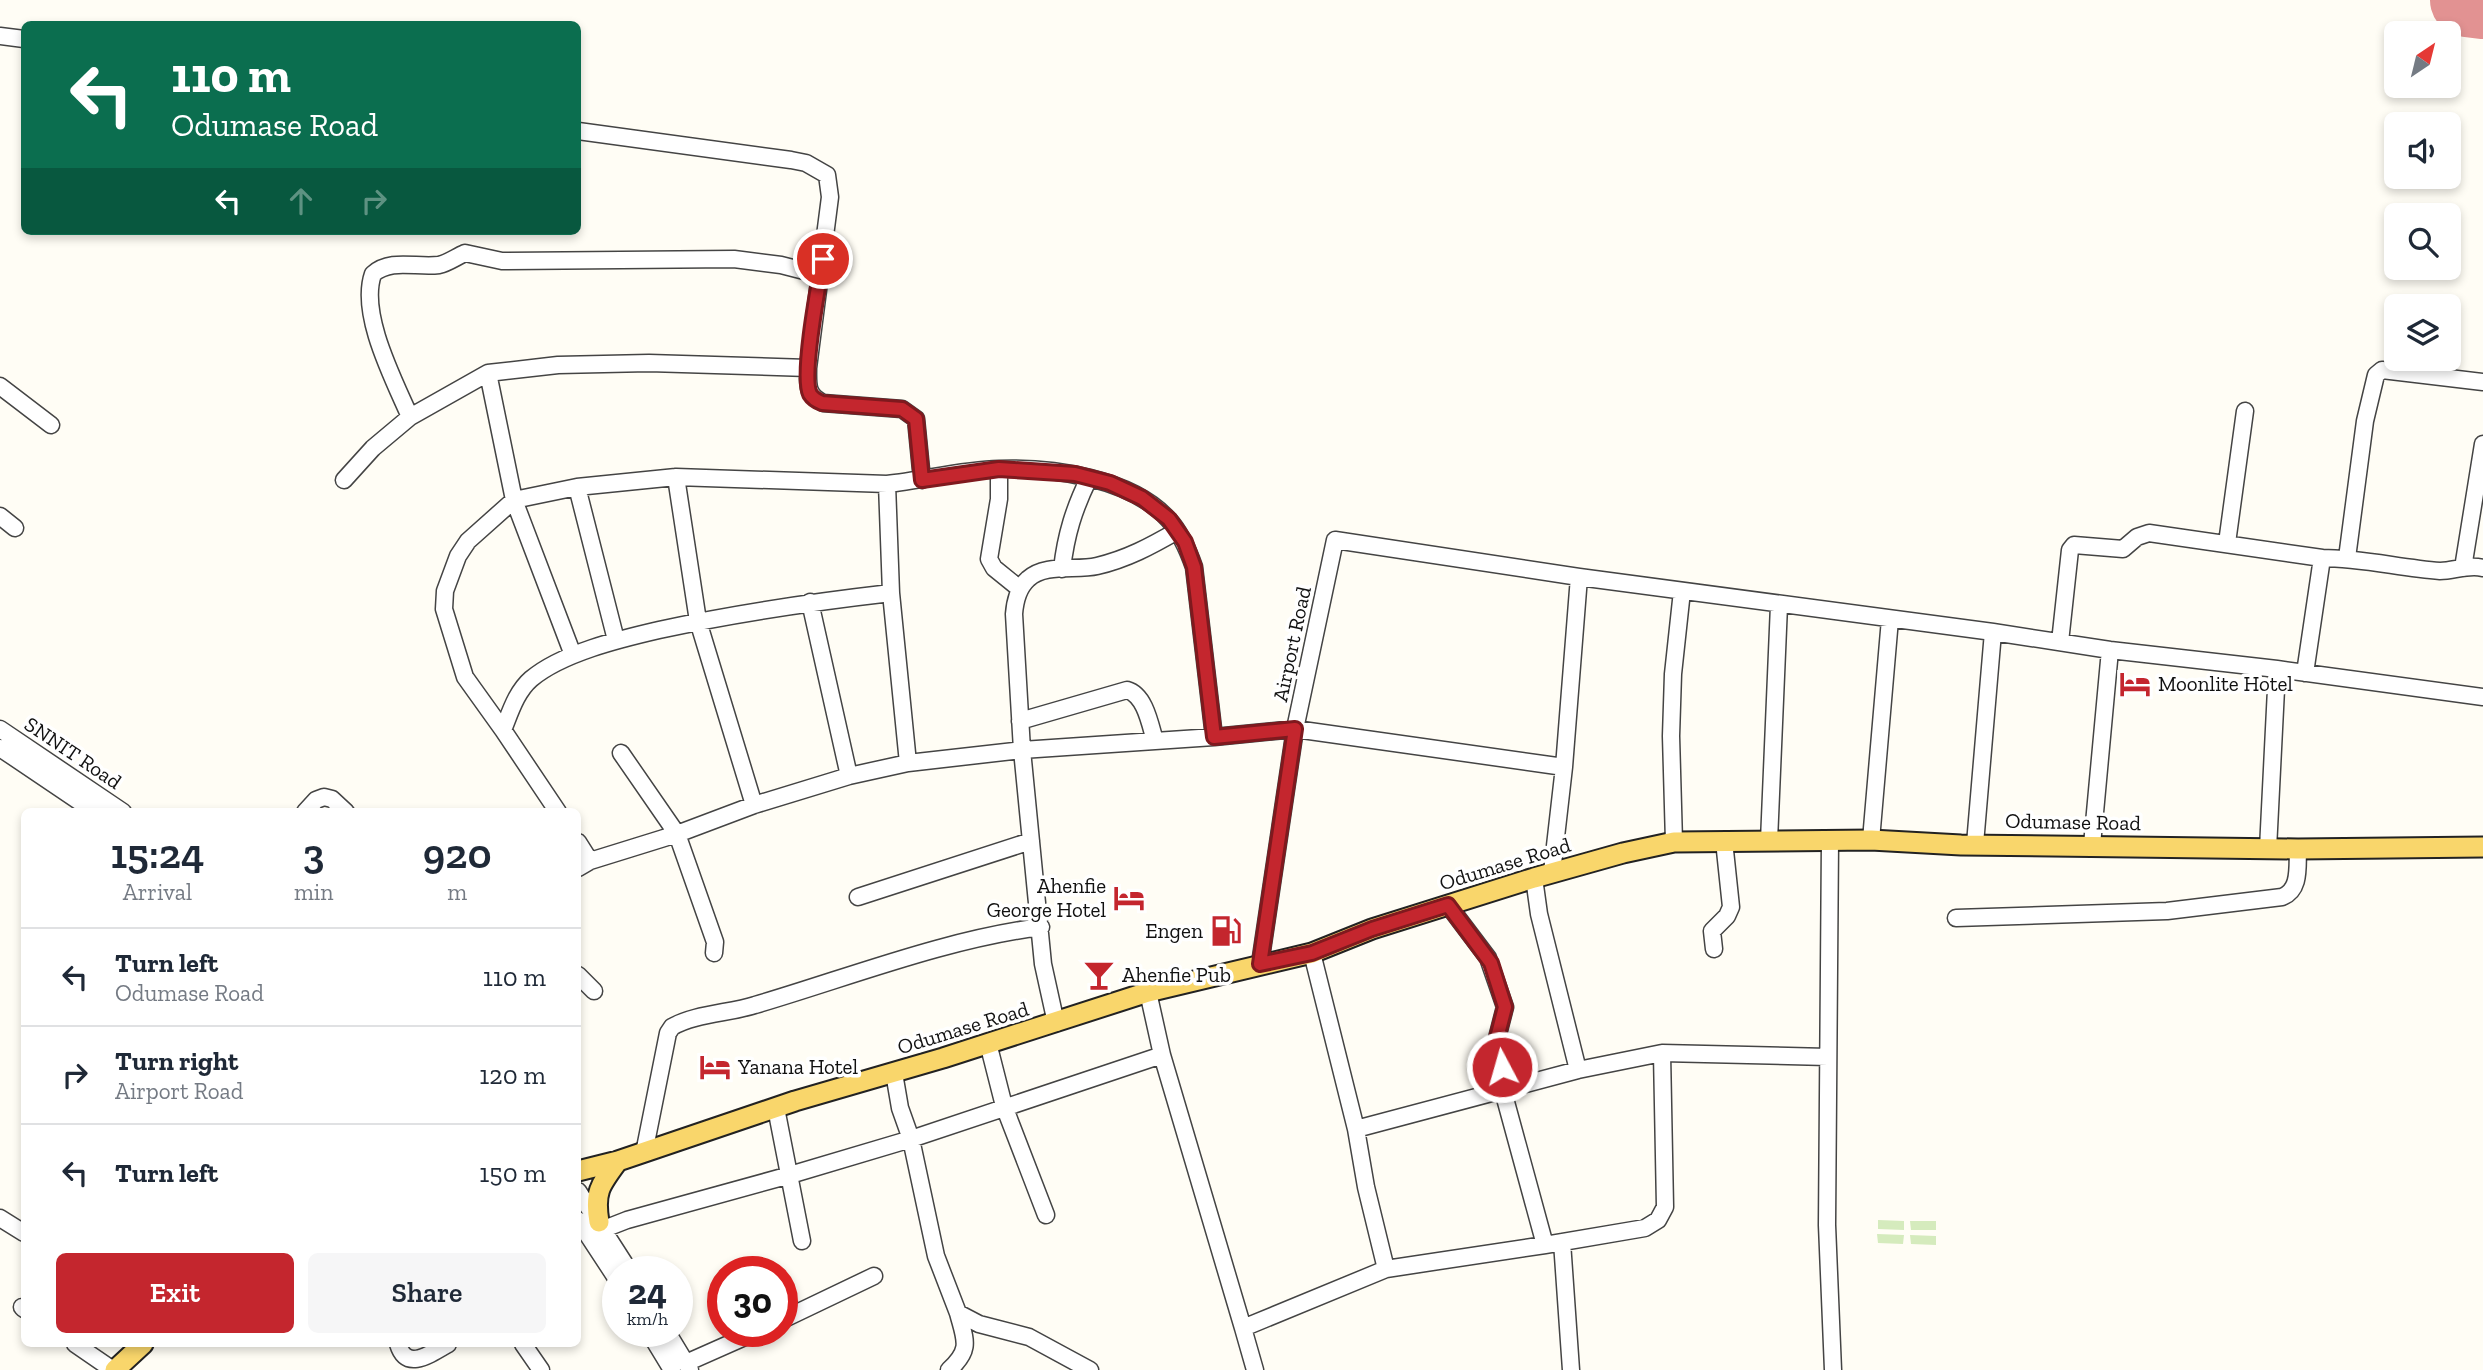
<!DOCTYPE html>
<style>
body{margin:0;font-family:"Zilla Slab",serif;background:#f6f6f7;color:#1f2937;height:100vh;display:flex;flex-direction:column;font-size:26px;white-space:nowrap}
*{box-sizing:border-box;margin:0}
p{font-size:23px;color:#747a83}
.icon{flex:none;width:38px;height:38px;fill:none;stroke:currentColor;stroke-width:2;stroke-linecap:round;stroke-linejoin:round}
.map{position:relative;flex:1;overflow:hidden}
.panel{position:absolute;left:21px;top:808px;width:560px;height:539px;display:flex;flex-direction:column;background:#fff;border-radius:10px;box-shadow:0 4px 10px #0003}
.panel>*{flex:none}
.banner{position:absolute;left:21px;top:21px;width:560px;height:214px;border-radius:10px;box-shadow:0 4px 10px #0003;background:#0b6e4f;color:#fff;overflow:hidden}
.needle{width:46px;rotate:35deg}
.fabs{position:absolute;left:2384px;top:21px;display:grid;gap:14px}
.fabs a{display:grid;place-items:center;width:77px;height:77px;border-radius:10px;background:#fff;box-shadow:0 4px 10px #0003;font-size:35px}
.speed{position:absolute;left:602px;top:1256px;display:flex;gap:14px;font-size:35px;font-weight:700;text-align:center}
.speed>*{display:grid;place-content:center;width:91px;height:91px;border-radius:50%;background:#fff;box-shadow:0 4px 10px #0003;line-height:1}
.speed small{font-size:18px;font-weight:400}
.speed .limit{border:10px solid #d22;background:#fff;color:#111}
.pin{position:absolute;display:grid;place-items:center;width:60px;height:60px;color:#fff;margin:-30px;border:4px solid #fff;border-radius:50%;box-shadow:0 2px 7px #0007}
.me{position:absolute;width:77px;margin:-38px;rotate:354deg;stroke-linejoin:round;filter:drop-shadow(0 0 5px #0008)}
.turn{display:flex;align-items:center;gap:24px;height:147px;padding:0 35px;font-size:32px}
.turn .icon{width:91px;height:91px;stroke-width:2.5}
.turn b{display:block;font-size:49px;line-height:60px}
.lanes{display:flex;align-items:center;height:66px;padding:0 35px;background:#0003;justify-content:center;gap:35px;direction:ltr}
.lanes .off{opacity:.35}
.eta{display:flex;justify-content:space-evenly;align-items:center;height:119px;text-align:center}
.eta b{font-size:42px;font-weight:600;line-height:49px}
.button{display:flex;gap:14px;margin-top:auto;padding:14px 35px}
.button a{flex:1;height:80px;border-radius:10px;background:#c4262e;color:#fff;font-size:28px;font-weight:600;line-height:80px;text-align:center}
.button a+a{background:#f6f6f7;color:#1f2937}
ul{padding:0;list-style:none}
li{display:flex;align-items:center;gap:21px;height:98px;padding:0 35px;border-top:2px solid #e0e1e3}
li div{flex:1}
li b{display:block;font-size:26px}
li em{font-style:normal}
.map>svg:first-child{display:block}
.green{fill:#d5ebbd}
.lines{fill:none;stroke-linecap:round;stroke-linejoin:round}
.runway{stroke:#e29292;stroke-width:74}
.minor-casing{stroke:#444;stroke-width:19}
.major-casing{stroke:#222;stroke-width:23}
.minor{stroke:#fff;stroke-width:16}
.major{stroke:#f9d66b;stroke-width:19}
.route-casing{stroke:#7f191e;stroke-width:18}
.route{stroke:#c4262e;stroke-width:12}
.labels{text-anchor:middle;stroke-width:7;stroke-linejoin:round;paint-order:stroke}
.street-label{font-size:21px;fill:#111;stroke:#fff}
.poi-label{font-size:21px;fill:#111;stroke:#fff;text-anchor:start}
</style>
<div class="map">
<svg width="2483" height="1370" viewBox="0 0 2483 1370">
<rect width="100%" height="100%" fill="#fffdf5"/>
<path class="green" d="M1878 1220 1904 1221V1230L1878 1229Z
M1910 1221H1936V1230H1911Z
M1877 1234 1904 1235 1903 1244 1878 1243Z
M1910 1235 1936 1236V1245L1911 1244Z"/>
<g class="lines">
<path class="runway" d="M2467 0 2483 2"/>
<defs>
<path id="minor" d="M0 36 24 39
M578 131 791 160 806 163 827 175 830 197 808 368
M0 386 51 425
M410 417C394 380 359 314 373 274 391 258 416 268 439 265 448 263 456 257 465 253L502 261 734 259 781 265 820 275
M999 469V499L989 559 994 568 1020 589
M676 477 698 621 754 805
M344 480 373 448 410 417 488 373
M577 487 616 640
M0 516 15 528
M1177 531C1151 546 1127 559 1097 566 1076 571 1045 563 1028 579 1018 588 1015 601 1014 614L1022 750 1214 737 1295 729 1564 767
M2227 543 2245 411
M2347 558 2365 421 2376 375 2382 370 2483 382
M2463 568 2483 444
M1062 569C1066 534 1074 509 1089 478
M810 602 849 776
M2060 642 2070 550 2074 545 2123 549 2137 537 2149 533 2322 558
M573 655 514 500 488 373 558 365 649 363 808 368C808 384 806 395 823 403L902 409 916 419 922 480
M2305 673 2322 558C2362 558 2400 568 2440 571 2454 571 2469 564 2483 568
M1020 721 1127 690C1145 695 1150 724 1155 741
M0 729 123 812
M503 730 465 677 444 609 445 591 458 556 468 541 514 500 577 487 676 477 887 484
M0 748 95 812
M621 753 677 834 715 942 714 953
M908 763 891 593 887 484C924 480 961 470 999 469 1052 467 1132 478 1169 520 1181 533 1188 550 1194 567L1214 737
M305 812 316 800 324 797 332 799 346 812
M558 812 503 730C510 713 516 692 531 679 562 653 620 639 659 630 736 613 813 602 891 593
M1830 840 1827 1225 1833 1370
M1871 840 1890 619
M1769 841 1779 605
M578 842 590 861
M1674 842 1671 736 1673 674 1682 591
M1975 844 1993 632
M2092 845 2110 650
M2268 849 2277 669
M578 868 590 861 677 834 754 805 849 776 908 763 1022 750 1043 964 1056 1023
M1552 872 1564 767 1579 577
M1534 878 1539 914 1578 1070
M858 897 1031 841
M1448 905 1488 958 1505 1007 1496 1042 1502 1067 1503 1091 1545 1245
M1956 918 2167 911 2282 897C2301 890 2297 866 2298 849
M1714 949 1712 931 1727 916 1731 907 1724 841
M1260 964 1295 729 1335 540 1579 577 1993 632 2110 650 2277 669 2483 697
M578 975 594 991
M1148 992 1162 1055 1243 1328
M988 1043 1004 1106 1046 1215
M894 1073 900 1108 911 1139 936 1256 958 1313 979 1324 1029 1337 1090 1370
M776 1108 802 1241
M1356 1129 1578 1070 1662 1053 1828 1057
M644 1153 668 1033 672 1027C694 1014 730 1013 755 1005 847 978 946 939 1041 927
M578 1191 630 1272
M0 1218 24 1233
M578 1220 618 1281
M604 1229 627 1220 790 1175 911 1139 1162 1055
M1562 1242 1571 1370
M1386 1269 1545 1245 1645 1228 1658 1220 1665 1207 1662 1053
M22 1307 24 1309
M782 1320 874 1276
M649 1332 672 1370
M667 1332 690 1370
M75 1344 113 1370
M398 1344C406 1370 426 1357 448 1344
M523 1344 541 1370
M686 1363 756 1332
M949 1370C972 1349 965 1340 958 1313
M1255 1370 1243 1328 1386 1269 1366 1187 1356 1129 1312 953"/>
<path id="major" d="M578 1171 618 1161 795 1101 943 1058 1148 992 1312 953 1372 929 1534 878 1623 853 1674 842 1871 840 1961 845 2298 849 2483 847
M599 1222C594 1192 600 1185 618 1161
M115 1370 143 1344"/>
</defs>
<use href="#minor" class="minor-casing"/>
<use href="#major" class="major-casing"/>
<use href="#minor" class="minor"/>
<use href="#major" class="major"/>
</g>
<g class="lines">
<defs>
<path id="route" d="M823 259C819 282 801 376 810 394 813 399 817 401 822 403L902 409 916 419 922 480 999 469 1075 474 1110 483 1142 498 1169 519 1185 542 1194 567 1214 737 1295 729 1260 964 1312 953 1372 929 1448 905 1491 963 1505 1007 1496 1042 1502 1067"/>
</defs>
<use href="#route" class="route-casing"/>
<use href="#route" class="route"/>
</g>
<defs>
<symbol id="hotel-bare" viewBox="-9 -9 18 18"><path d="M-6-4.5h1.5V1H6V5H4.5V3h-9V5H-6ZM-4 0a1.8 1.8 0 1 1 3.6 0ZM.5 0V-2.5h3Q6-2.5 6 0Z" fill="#c4262e" stroke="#fff" stroke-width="2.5" paint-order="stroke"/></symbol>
<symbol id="fuel-bare" viewBox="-9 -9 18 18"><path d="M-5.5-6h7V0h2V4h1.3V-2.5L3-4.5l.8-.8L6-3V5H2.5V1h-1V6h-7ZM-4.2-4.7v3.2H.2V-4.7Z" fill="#c4262e" stroke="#fff" stroke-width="2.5" paint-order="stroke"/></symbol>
<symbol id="bar-bare" viewBox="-9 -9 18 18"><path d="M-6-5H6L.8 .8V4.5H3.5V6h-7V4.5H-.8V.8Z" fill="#c4262e" stroke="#fff" stroke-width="2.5" paint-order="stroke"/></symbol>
</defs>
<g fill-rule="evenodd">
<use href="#hotel-bare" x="2113" y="662" width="44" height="44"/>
<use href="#hotel-bare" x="1107" y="876" width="44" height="44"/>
<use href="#fuel-bare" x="1204" y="909" width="44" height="44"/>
<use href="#bar-bare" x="1077" y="953" width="44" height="44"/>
<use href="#hotel-bare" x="693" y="1045" width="44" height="44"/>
</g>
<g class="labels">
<g class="street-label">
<text transform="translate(1292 644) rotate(-78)" y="7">Airport Road</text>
<text transform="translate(73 753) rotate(34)" y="7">SNNIT Road</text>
<text transform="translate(2073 822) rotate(1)" y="7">Odumase Road</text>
<text transform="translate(1505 864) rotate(-17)" y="7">Odumase Road</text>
<text transform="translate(963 1028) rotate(-17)" y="7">Odumase Road</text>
</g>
<g class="poi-label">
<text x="2158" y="691">Moonlite Hotel</text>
<text x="1106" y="893" text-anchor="end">Ahenfie<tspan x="1106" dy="24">George Hotel</tspan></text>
<text x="1203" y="938" text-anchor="end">Engen</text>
<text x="1122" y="982">Ahenfie Pub</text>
<text x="738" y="1074">Yanana Hotel</text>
</g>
</g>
</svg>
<div class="fabs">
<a><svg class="needle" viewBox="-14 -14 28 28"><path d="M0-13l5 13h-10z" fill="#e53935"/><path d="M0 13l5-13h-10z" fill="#747a83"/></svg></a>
<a><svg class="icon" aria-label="sound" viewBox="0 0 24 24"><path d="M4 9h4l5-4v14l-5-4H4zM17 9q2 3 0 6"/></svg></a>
<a><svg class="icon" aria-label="search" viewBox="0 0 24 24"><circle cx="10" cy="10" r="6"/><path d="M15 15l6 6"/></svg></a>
<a><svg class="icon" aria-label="layers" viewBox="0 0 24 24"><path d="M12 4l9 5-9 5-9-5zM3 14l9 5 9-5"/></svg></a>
</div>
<div class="speed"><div>24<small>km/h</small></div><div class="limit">30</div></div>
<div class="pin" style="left:823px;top:259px;background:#d93025"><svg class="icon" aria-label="arrive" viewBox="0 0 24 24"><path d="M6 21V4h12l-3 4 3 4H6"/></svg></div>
<svg class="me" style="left:1502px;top:1067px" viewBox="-20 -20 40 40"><circle r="17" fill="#c4262e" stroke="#fff" stroke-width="3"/><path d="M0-11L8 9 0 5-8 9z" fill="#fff"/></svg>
<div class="banner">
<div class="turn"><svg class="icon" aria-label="left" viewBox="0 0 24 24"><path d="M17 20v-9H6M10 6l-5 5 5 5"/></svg><div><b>110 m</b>Odumase Road</div></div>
<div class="lanes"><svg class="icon" aria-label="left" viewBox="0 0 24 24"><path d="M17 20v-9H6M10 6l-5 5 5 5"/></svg><svg class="icon off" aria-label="ahead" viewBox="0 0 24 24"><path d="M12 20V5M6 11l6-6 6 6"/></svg><svg class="icon off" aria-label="right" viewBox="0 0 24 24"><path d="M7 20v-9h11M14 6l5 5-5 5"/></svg></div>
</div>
<section class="panel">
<div class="eta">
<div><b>15:24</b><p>Arrival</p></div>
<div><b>3</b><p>min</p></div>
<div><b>920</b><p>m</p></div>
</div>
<ul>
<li><svg class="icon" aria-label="left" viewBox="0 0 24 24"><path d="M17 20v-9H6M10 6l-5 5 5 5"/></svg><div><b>Turn left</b><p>Odumase Road</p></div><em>110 m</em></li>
<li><svg class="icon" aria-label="right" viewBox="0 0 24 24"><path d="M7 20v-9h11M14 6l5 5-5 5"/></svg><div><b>Turn right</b><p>Airport Road</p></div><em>120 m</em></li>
<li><svg class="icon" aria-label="left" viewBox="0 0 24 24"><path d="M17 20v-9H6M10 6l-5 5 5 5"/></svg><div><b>Turn left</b></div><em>150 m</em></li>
</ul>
<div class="button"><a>Exit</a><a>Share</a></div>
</section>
</div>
